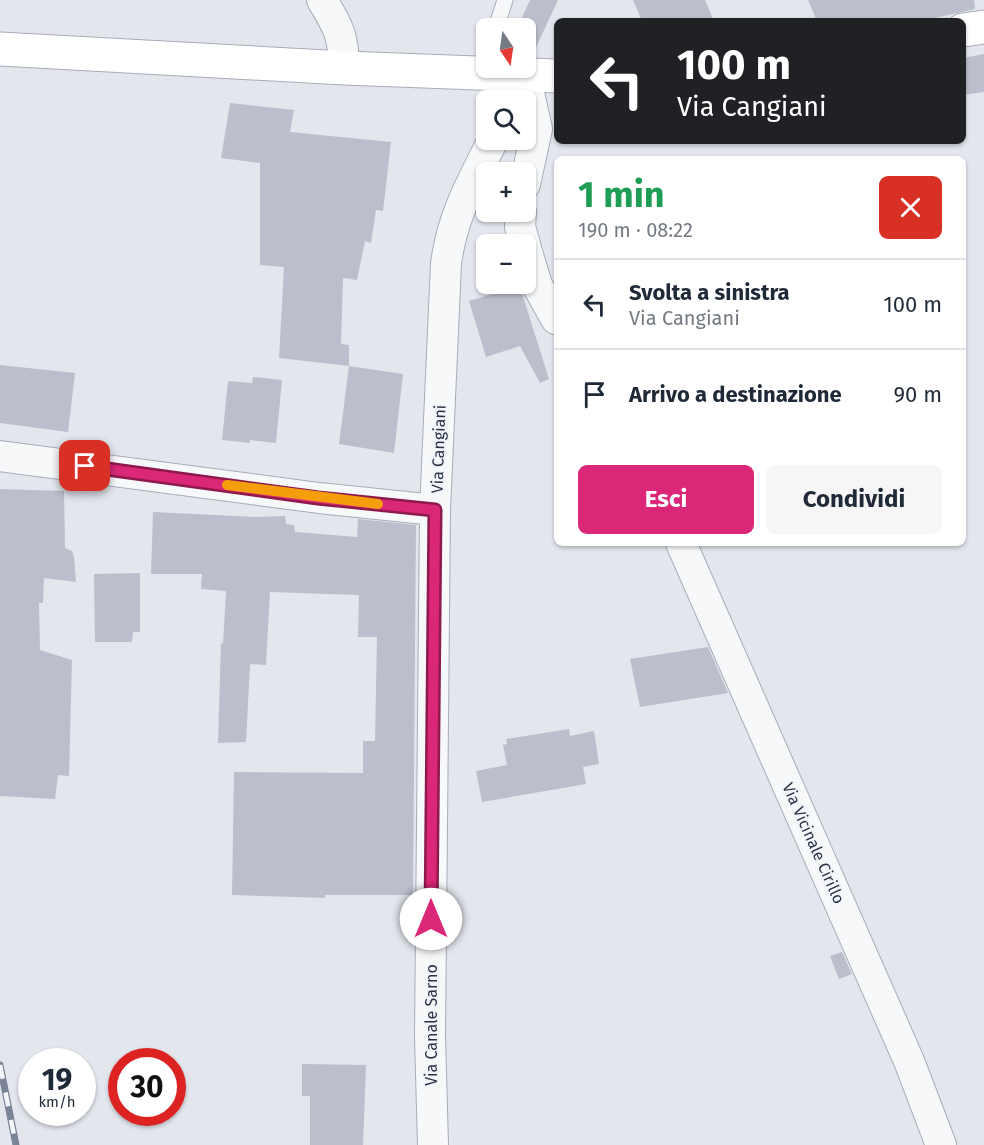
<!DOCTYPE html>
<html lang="it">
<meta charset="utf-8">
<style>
body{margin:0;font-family:"Fira Sans",sans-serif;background:#f6f6f7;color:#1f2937;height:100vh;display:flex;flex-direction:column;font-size:22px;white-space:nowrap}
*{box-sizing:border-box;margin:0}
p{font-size:20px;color:#747a83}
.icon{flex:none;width:33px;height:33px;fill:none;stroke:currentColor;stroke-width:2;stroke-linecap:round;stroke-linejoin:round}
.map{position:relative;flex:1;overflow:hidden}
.panel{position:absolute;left:554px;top:156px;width:412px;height:390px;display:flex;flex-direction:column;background:#fff;border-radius:9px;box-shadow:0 2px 4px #0004}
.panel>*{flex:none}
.banner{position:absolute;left:554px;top:18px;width:412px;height:126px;border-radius:9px;box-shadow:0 2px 4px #0004;background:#202124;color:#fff;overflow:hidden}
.needle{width:39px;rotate:167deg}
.controls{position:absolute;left:476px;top:18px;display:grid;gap:12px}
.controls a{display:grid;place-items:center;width:60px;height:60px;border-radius:9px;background:#fff;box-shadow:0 2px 4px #0004;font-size:30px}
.speed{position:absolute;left:18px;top:1048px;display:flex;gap:12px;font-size:30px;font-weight:700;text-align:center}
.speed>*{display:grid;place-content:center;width:78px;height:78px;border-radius:50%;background:#fff;box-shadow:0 2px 4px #0004;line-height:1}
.speed small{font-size:15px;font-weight:400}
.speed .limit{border:9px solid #d22;background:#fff;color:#111}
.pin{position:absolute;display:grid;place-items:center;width:51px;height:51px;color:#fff;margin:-26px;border-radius:12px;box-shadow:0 3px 9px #0006}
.me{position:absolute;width:66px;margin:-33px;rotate:0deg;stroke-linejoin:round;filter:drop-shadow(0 0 4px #0008)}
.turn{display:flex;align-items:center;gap:21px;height:126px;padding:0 24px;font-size:27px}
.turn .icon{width:78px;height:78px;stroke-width:2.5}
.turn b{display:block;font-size:42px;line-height:51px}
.round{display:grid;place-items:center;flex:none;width:63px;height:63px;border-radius:9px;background:#f6f6f7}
.summary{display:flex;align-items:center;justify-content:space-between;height:102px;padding:0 24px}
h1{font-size:36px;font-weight:700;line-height:45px;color:#1e9e55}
.action{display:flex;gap:12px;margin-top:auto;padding:12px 24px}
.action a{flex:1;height:69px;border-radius:9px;background:#db2777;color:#fff;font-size:24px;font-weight:700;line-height:69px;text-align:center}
.action a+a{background:#f6f6f7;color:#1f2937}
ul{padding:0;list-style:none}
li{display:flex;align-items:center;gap:18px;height:90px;padding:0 24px;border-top:2px solid #e0e1e3}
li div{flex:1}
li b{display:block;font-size:22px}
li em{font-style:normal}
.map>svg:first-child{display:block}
.building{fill:#babfcb}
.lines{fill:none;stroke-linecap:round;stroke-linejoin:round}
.lane-casing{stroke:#a7acb8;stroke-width:17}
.street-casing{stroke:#a7acb8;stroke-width:32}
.secondary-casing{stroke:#a7acb8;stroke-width:35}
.lane{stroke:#f7f8fa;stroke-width:15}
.street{stroke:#f7f8fa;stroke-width:30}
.secondary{stroke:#fff;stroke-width:33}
.rail-casing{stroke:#7b8498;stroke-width:7}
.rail{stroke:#f3f6f9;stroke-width:4.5;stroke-dasharray:14;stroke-linecap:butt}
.route-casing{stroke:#8e194d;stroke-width:15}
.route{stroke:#db2777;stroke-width:10}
.slow{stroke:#f59e0b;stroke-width:10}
.labels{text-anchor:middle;stroke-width:5;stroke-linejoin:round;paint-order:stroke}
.street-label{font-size:16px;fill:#293247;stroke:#f3f6f9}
</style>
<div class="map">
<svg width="984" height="1145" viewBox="0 0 984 1145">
<rect width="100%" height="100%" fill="#e3e6ed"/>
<path class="building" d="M530 0H558L532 56H525V28H517Z
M633 0H705L714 21H642Z
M808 0H974L975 9 922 21H817Z
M984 54V92L963 95V58Z
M230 103 294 110 290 132 391 142 383 211 376 210 371 243 365 241 357 280 343 278 341 344 349 345V366L403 374 394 453 339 444 349 366 279 358 284 267 260 265V163L221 158Z
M493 284H519L549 379 540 383 520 346 486 357 469 301 496 293Z
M0 365 75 373 68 432 0 423Z
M253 377 282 380 276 443 250 440V443L222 440 228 381 252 383Z
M0 489 64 491 65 548 72 551 74 557 76 582 44 578 43 603H39L40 650 72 660 69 776 58 775 55 799 0 796Z
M153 512 257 517 285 516 286 524 294 525 295 532 357 537 358 519 416 525 413 895H325V898L232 895 234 772 363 773V741H375L377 637H358L359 595 270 592 266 665 250 664 246 742 218 743 221 643 223 644 226 591 201 589 202 574H151Z
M140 573V632H133L132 642H95L94 574Z
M708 647 728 693 640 707 630 659Z
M569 729 570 736 594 731 599 764 583 767 586 784 482 802 476 771 507 765 503 745 507 744 506 739Z
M842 952 852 974 839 979 830 956Z
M302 1064 366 1065 363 1145H310V1096H302Z"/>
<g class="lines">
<defs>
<path id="lane" d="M496 28 505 0"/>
<path id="street" d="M322 0C338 26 344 37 344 68
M525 75 537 129 525 184
M521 212 520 227 525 244
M525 245 537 285 556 319
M0 456 319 498 435 510 446 264C452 216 472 182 493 140
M681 543 909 1061 941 1145
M433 1145 430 1036 435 510"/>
<path id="secondary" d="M963 30 984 27
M0 49 344 68 556 76"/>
</defs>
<use href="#lane" class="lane-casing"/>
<use href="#street" class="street-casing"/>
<use href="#secondary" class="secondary-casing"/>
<use href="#lane" class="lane"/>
<use href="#street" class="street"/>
<use href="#secondary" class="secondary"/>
<defs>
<path id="rail" d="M0 1065 16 1145"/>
</defs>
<use href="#rail" class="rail-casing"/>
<use href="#rail" class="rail"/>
</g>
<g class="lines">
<defs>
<path id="route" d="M85 466 318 498 435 510 431 919"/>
</defs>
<use href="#route" class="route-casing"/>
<use href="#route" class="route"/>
<path class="slow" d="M227 485 378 504"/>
</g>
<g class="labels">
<g class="street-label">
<text transform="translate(438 449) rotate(-88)" y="6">Via Cangiani</text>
<text transform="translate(814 843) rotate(66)" y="6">Via Vicinale Cirillo</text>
<text transform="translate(431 1025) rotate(-90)" y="6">Via Canale Sarno</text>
</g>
</g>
</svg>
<div class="controls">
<a><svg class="needle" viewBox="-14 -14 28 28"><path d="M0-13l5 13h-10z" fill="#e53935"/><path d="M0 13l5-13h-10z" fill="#747a83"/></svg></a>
<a><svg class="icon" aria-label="search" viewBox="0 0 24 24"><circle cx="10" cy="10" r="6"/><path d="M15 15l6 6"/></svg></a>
<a>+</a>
<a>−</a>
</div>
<div class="speed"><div>19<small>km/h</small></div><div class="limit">30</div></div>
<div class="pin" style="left:85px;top:466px;background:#d93025"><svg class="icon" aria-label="arrive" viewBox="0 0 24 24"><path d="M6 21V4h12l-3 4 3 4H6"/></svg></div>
<svg class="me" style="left:431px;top:919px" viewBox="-20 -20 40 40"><circle r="19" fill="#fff"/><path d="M0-13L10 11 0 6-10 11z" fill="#db2777"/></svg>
<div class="banner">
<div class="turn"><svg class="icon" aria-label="left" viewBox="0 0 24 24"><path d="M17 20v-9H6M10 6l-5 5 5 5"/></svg><div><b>100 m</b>Via Cangiani</div></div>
</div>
<section class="panel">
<div class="summary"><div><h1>1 min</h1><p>190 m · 08:22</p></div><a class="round" style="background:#d93025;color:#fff"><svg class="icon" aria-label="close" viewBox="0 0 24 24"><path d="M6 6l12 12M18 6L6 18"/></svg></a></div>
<ul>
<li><svg class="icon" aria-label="left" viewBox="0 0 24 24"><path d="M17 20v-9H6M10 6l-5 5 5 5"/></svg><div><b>Svolta a sinistra</b><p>Via Cangiani</p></div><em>100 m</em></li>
<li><svg class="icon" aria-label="arrive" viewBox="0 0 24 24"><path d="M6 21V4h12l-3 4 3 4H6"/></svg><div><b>Arrivo a destinazione</b></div><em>90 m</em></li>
</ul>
<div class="action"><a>Esci</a><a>Condividi</a></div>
</section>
</div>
